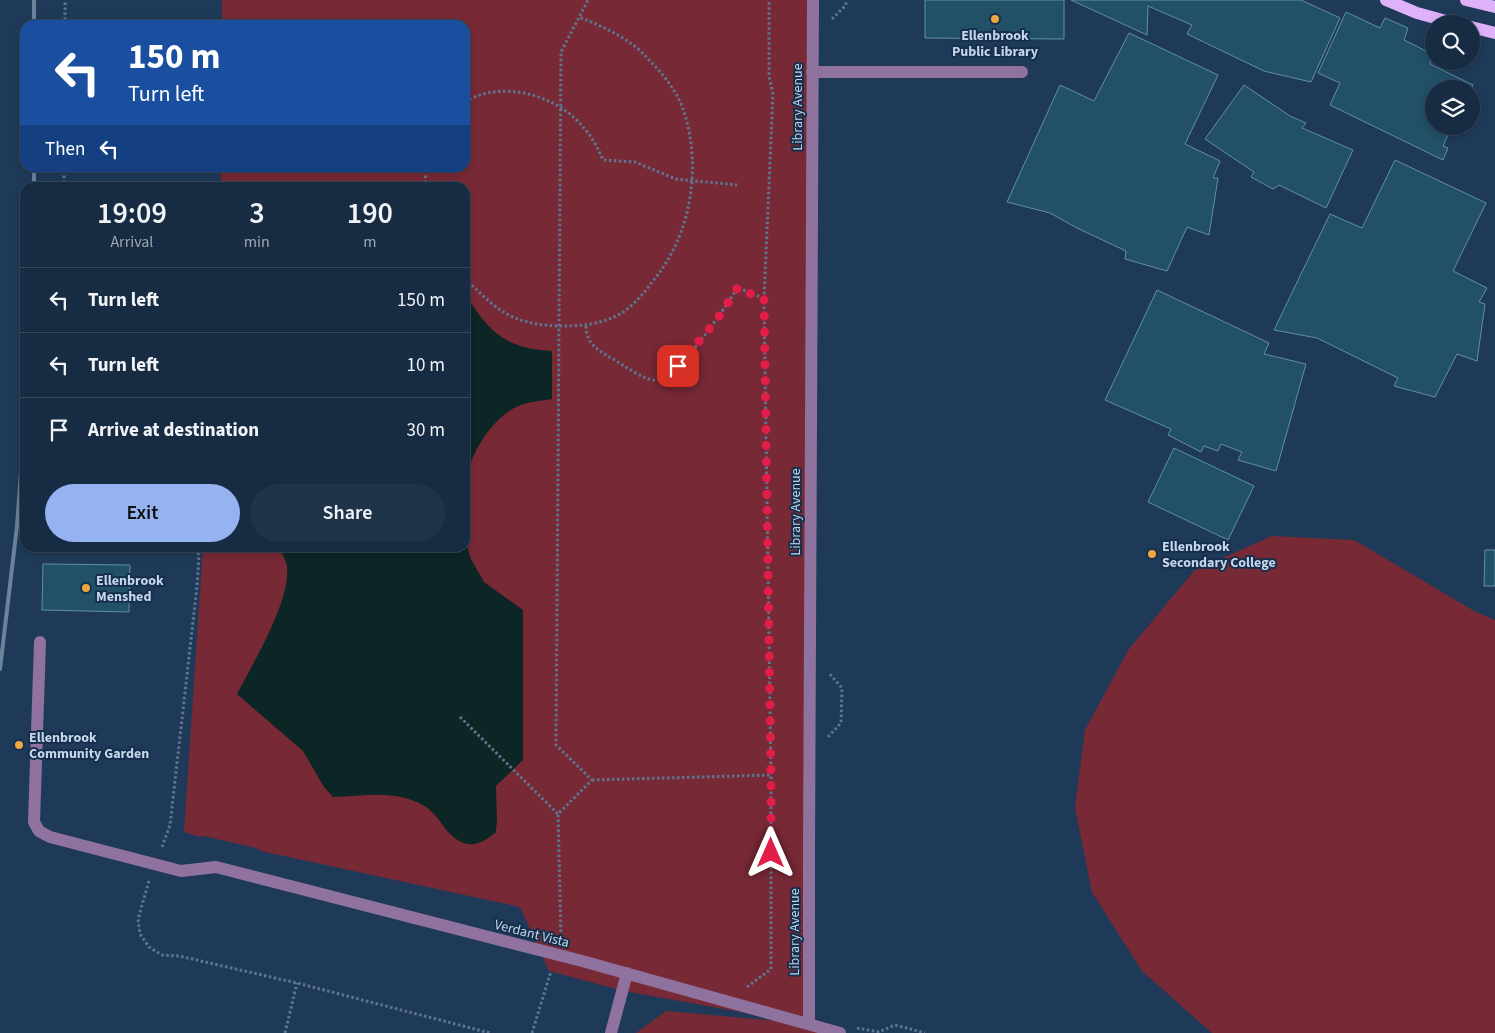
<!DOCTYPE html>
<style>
body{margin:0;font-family:"Source Sans 3",sans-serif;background:#203449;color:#f1f3f6;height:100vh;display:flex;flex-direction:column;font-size:19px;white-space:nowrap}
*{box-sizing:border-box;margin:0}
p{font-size:16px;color:#9ea7b2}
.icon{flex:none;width:28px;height:28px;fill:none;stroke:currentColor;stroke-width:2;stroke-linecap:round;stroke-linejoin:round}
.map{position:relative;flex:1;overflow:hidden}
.panel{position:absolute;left:20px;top:182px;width:450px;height:370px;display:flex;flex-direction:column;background:#172c42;border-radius:15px;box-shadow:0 2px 8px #0003,0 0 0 1px #36485b}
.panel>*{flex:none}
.top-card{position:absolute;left:20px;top:20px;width:450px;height:152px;border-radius:15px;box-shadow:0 2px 8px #0003,0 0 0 1px #36485b;background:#1a4fa0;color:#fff;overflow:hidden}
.tools{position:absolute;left:1425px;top:15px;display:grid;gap:10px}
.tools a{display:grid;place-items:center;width:55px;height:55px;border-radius:50%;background:#172c42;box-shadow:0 2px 8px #0003,0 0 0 1px #36485b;font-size:25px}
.pin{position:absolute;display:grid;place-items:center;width:42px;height:42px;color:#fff;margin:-21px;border-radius:10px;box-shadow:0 2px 8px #0006}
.me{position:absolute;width:55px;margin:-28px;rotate:0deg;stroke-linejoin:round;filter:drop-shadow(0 0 4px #0008)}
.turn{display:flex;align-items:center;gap:18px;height:105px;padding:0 25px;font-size:22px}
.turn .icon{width:65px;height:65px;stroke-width:2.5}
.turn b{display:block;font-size:35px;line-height:42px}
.then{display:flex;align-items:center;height:48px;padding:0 25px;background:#0003;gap:10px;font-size:19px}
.eta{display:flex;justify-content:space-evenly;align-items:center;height:85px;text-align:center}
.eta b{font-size:30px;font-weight:600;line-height:35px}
.action{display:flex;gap:10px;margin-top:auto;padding:10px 25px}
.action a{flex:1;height:58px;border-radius:30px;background:#95b2f1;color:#111;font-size:20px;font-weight:600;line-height:58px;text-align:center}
.action a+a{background:#203449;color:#f1f3f6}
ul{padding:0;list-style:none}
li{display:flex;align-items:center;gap:15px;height:65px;padding:0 25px;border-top:1px solid #36485b}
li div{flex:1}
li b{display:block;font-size:19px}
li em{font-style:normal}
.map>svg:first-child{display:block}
.green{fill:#782936}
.water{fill:#0c2625}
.building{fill:#225067;stroke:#608fa8}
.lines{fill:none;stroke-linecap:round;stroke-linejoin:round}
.path{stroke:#5f758f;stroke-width:3;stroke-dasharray:2.5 2.5;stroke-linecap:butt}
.minor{stroke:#8f739e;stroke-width:12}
.major{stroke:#dfb1f8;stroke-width:12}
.rail{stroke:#6d839c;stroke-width:4}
.route{stroke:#e11d48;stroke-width:9;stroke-dasharray:0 16.2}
.poi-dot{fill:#eea73c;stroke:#152f4d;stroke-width:2}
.labels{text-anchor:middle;stroke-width:4;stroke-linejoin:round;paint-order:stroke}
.poi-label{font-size:14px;font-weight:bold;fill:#c6d6e9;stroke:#152f4d;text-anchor:start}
.street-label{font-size:14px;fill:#c6d6e9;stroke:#152f4d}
</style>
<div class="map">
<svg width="1495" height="1033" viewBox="0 0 1495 1033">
<rect width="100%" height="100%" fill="#1f3a58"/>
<path class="green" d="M222 0H813L809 1024 840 1033H636L666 1011 801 1023 624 991 549 971 520 907 261 851 256 848 204 836 200 837 184 832 203 548H465V188L221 187V168H465V25H222Z
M1272 536 1354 540 1476 612 1495 620V1033H1212L1142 971 1092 892 1075 808 1085 730 1129 649 1194 571Z"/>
<path class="water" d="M467 297C490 333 507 349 552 351V399C539 401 526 402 514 408 489 422 471 454 465 481V299Z
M465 539 471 559 484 582 523 610V760L496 786 497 819 496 832C480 846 466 850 449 833 443 827 439 818 432 812 426 806 418 802 409 799 382 791 359 797 333 797L324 787 303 751 237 694C252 665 295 594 286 562 284 557 281 552 279 548H465Z"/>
<path class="building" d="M925 0H1064V39L925 38Z
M1071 0H1301L1340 18 1311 82 1264 71 1187 34 1192 25 1148 6 1147 35Z
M1346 12 1380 28 1385 18 1408 28 1404 40 1434 55 1430 64 1473 85 1471 89H1434V126H1452L1443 146 1448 148 1443 160 1330 105 1340 83 1318 73Z
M1129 33 1218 75 1185 144 1220 161 1213 178H1218L1209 235 1187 227 1167 271 1125 259 1126 251 1077 228 1050 213 1007 202 1060 85 1094 101Z
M1244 85 1290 116 1306 123 1302 128 1353 150 1326 208 1279 185 1273 189 1251 177 1254 172 1205 139Z
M1395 160 1486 203 1453 271 1487 288 1479 302 1485 304 1477 361 1457 354 1435 397 1394 386 1398 378 1317 338 1274 330 1330 214 1362 228Z
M1157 290 1269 343 1264 354 1306 364 1276 471 1238 460 1242 452 1221 444 1218 451 1204 446 1201 452 1168 435 1171 429 1105 400Z
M1174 448 1254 486 1228 540 1148 502Z
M1485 550H1495V586H1484Z
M43 564 130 565 129 612 42 610Z"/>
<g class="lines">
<path class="path" d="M832 19 846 5V0
M65 25V0
M465 102C501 79 557 95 583 127 592 137 598 148 603 160L635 162 676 179 737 185
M64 188V168
M425 188 426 168
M465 278C477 290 490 304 505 313 523 323 542 326 563 326 582 326 601 324 618 315 632 308 644 293 653 281 692 234 703 164 682 106 675 89 662 73 649 60 645 56 641 51 636 47 619 34 599 25 579 17
M586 326C586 344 599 351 613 359 623 365 644 380 654 380 678 379 725 308 738 287L751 294 764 298
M460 717 558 814
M828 737 841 723 842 688 829 673
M592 780 771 775 764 298 773 94 769 76V0
M162 847 170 825 197 586 199 557 197 548
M149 881 138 919 140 934 149 947 162 955 179 956 297 983 490 1033
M561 937 558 814 592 780 556 745 561 52 588 0
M747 987 771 969V775
M857 1028 879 1032 895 1025 925 1033
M285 1033 297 983
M532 1033 551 971"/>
<path class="minor" d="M812 72H1022
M40 642 34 822 39 831 50 837 181 871 216 867 582 961 840 1033
M809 1024V848L813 0
M611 1033 627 973"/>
<path class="major" d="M1386 0 1417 13 1457 24
M1466 0 1495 7
M1471 27 1495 33"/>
<path class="rail" d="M34 0V25
M34 168V188
M0 669 17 526 25 419"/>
</g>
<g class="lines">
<path class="route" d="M678 366 716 321 738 287 751 294 764 298 771 775V853"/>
</g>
<g class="poi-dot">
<circle cx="995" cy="19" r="5"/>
<circle cx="1152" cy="554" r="5"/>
<circle cx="86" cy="588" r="5"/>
<circle cx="19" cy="745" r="5"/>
</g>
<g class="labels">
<g class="poi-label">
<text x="995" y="40" text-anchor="middle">Ellenbrook<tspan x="995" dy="16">Public Library</tspan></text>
<text x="1162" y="551">Ellenbrook<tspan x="1162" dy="16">Secondary College</tspan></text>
<text x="96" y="585">Ellenbrook<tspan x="96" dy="16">Menshed</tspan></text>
<text x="29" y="742">Ellenbrook<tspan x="29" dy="16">Community Garden</tspan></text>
</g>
<g class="street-label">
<text transform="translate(797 107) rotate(-90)" y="5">Library Avenue</text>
<text transform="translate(795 512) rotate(-90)" y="5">Library Avenue</text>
<text transform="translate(794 932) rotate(-90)" y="5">Library Avenue</text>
<text transform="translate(532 933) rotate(14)" y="5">Verdant Vista</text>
</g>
</g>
</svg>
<div class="tools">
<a><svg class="icon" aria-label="search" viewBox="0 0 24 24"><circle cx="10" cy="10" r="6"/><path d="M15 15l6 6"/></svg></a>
<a><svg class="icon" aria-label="layers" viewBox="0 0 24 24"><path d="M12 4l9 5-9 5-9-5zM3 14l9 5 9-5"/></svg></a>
</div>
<div class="pin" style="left:678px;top:366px;background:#d93025"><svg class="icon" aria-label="arrive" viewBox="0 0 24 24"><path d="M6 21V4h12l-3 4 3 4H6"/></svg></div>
<svg class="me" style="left:771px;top:853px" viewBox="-20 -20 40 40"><path d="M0-17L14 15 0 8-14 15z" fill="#e11d48" stroke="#fff" stroke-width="4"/></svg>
<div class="top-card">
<div class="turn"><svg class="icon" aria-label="left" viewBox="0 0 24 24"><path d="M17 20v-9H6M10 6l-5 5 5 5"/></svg><div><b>150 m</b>Turn left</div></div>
<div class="then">Then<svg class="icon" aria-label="left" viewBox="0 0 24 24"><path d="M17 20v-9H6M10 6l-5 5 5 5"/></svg></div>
</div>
<section class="panel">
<div class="eta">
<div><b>19:09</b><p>Arrival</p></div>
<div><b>3</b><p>min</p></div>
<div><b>190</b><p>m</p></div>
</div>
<ul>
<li><svg class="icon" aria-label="left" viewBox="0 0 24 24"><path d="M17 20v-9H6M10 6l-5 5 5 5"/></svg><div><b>Turn left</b></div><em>150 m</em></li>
<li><svg class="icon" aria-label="left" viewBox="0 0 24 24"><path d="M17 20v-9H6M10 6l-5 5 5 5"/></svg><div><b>Turn left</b></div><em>10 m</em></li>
<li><svg class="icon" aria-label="arrive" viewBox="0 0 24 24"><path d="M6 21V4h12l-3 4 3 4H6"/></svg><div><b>Arrive at destination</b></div><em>30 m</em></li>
</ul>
<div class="action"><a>Exit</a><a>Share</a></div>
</section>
</div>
